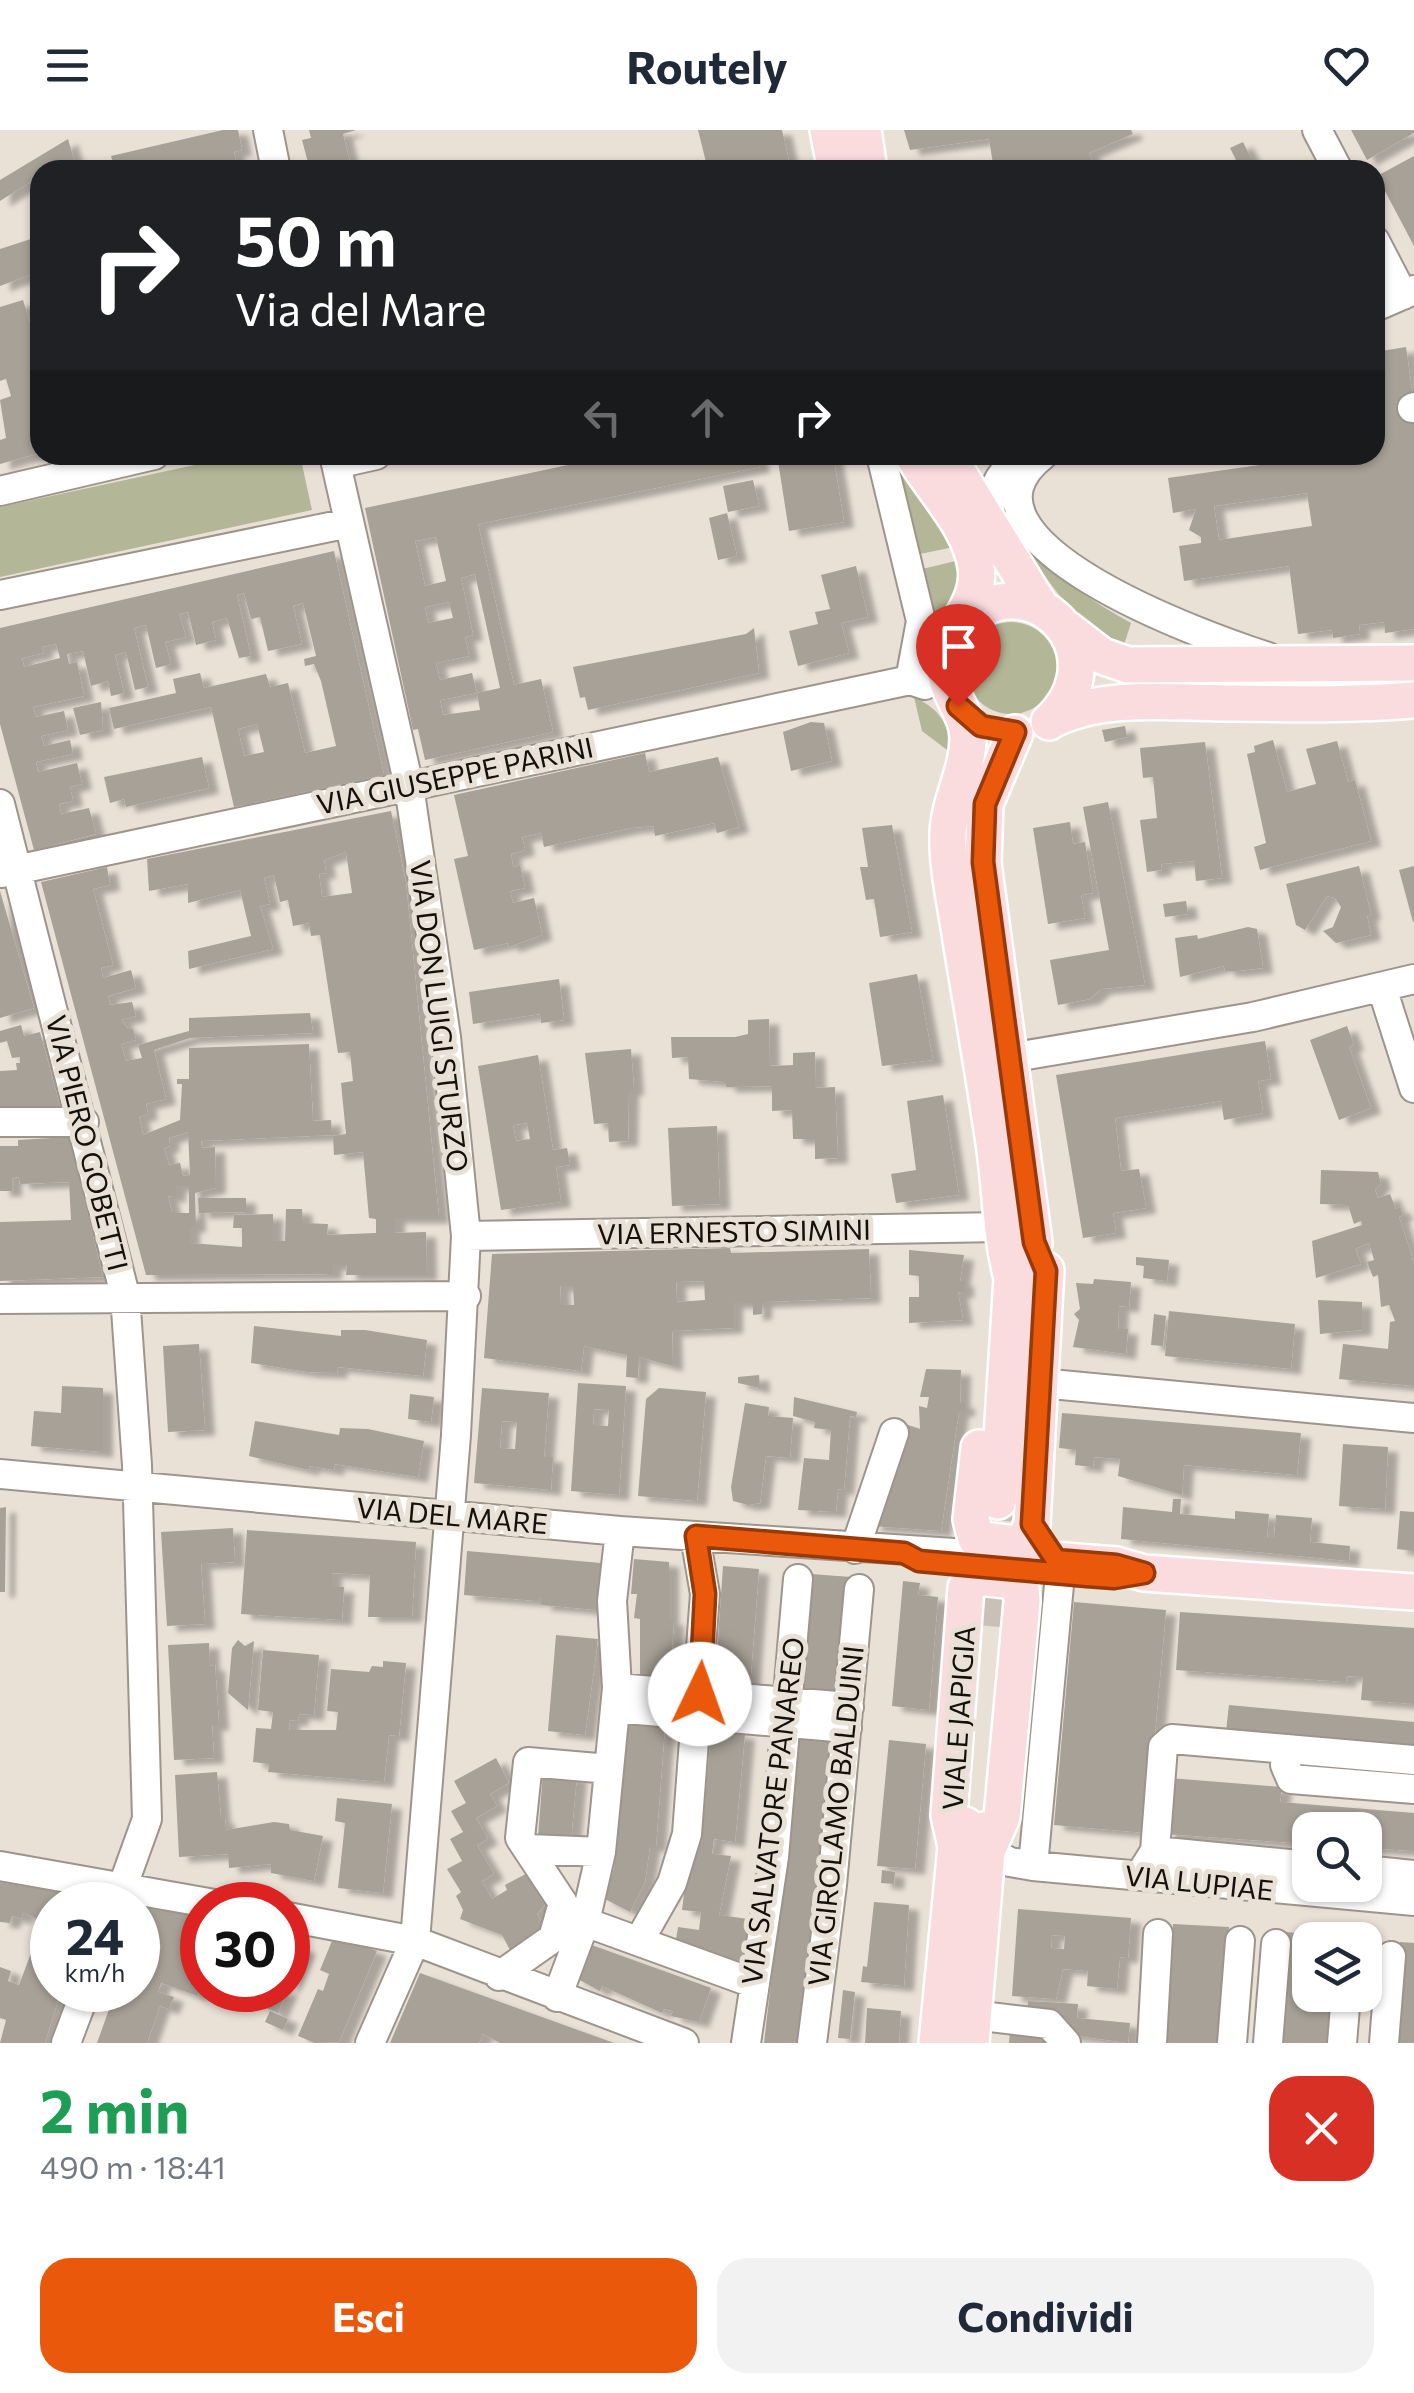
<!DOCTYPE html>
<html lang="it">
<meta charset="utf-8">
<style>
body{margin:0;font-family:Commissioner,sans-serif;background:#f2f2f3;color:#1f2937;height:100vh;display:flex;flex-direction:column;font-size:38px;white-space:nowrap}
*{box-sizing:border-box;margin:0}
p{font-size:32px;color:#747a83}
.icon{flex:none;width:55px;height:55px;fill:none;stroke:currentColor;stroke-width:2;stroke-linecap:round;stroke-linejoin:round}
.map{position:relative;height:1913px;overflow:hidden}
.drawer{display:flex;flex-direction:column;background:#fff;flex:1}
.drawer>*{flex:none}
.banner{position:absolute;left:30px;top:30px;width:1355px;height:305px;border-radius:30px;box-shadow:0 2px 8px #0004;background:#202124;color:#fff;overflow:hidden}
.controls{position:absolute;left:1292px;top:1682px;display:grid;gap:20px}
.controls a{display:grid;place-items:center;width:90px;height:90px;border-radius:20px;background:#fff;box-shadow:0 2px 8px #0004;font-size:50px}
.speed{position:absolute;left:30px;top:1752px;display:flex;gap:20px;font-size:50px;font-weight:700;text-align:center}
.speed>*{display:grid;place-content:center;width:130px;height:130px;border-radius:50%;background:#fff;box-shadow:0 2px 8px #0004;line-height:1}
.speed small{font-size:25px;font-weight:400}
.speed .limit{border:15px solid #d22;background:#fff;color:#111}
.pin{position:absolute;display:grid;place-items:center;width:85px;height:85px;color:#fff;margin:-102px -42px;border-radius:50% 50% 50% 0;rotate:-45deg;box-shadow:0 0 10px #0007}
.pin .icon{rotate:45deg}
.me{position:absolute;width:110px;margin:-55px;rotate:3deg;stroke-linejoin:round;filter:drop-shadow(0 0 8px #0008)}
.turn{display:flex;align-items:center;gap:35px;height:210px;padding:0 40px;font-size:45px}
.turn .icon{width:130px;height:130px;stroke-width:2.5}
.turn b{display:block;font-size:70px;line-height:85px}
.lanes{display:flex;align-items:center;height:95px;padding:0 40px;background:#0003;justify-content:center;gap:50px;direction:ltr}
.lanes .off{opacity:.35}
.round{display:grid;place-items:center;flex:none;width:105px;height:105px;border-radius:30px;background:#f2f2f3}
.headline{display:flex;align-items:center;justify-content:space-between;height:170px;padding:0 40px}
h1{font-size:60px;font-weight:700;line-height:75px;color:#1e9e55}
.button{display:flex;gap:20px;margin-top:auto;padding:20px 40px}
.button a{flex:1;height:115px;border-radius:30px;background:#ea580c;color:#fff;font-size:40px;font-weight:700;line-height:115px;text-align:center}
.button a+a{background:#f2f2f3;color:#1f2937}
header{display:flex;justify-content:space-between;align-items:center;height:130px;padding:0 40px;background:#fff;font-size:45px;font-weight:700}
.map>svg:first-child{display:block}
.green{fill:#b4b797}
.building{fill:#a8a197;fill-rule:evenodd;filter:url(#shadow)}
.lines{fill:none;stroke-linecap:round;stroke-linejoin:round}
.major-tunnel{stroke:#c9c1b8;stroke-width:35;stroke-dasharray:35 18;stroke-linecap:butt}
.minor-casing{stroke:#9d948b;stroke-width:32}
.major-casing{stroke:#fff;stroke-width:40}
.minor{stroke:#fff;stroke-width:28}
.major{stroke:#fadcdf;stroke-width:35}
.route-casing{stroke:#983908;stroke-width:25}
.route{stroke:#ea580c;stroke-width:18}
.labels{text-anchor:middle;stroke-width:10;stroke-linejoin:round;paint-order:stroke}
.street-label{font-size:28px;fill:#14110d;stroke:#e9e0d6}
</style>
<header><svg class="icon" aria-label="menu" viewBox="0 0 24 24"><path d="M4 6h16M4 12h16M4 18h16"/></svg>Routely<svg class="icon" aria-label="heart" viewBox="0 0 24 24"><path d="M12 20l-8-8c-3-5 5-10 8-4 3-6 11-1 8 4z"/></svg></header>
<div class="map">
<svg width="1414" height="1913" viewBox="0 0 1414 1913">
<defs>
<filter id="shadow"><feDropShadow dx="10" dy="5.5" stdDeviation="2.5" flood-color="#0004"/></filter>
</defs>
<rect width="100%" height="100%" fill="#e9e0d6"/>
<path class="green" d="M241 325H300L312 380 0 447V377Z
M892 325H899L954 417 920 424Z
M1015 393C1048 442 1080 464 1131 493L1123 518C1071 493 1043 443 1011 396Z
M960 430C965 458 951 481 931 501L922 439Z
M965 538a46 46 0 1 1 92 0a46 46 0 1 1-92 0Z
M914 567C940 579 950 595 951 623L922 601Z"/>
<path class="building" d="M223 0H238L242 20 234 22 238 40H115L111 26Z
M309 0H356L343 4 352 40H310L302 10 311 8Z
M698 0H782L791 40H708Z
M904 0H1131L1133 4 1089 23 1092 31 1071 34V40H994L989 9 910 20Z
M1351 0H1414V3L1367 30Z
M68 9 77 40H60L59 35 40 40V46L0 71V50Z
M1243 12 1257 40H1241L1230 18Z
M1414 26V116L1377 46Z
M40 106V141L0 156V119Z
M23 170 40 226V323L0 334V310L6 308 0 270 11 266 6 249 0 251V177Z
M1406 217 1414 275V499L1385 503 1384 492 1359 495 1360 504 1333 508 1332 500 1298 504 1289 436 1184 451 1179 416 1201 413V407L1189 400 1196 379 1173 383 1168 348 1274 333 1273 325H1375V222ZM1307 363 1312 396 1219 410 1214 376Z
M615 325H757L760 337 478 394 514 555 541 549 553 602 425 630 418 599 413 600 365 378ZM436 407 446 451 425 456 415 411ZM475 444 500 558 477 563 480 580 443 585 440 570 477 563 472 543 440 550 436 533 469 526 465 507 473 505 461 448ZM449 472 453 488 428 493 425 477Z
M777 325H833L844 392 789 401Z
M753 350 759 376 728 382 723 356Z
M727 383 737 426 718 430 709 388Z
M334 421 384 645 234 677 211 577 114 599 109 578 176 563 173 549 200 543 204 558 266 544 270 557 288 553 305 623 336 616 321 551 314 534 305 536 304 529 316 526 303 473 293 476 302 514 268 521 260 487 251 489 244 463 237 465 251 526 239 528 227 488 212 492 216 510 196 515 188 482 179 484 186 507 165 512 171 534 156 538 146 495 134 498 148 557 135 560 126 522 115 525 124 563 111 566 108 551 91 556 83 521 67 524 69 534 77 532 84 566 33 577 36 587 64 581 68 600 41 606 44 616 70 610 73 624 36 632 38 642 77 633 82 654 70 657 73 671 59 674 61 684 89 678 96 704 34 720 0 594V498ZM56 514 60 528 24 537 22 528 44 523 42 517ZM257 594 264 622 244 626 238 599Z
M856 436 868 487 841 493 849 523 798 536 789 501 818 494 815 482 830 479 821 445Z
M754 498 759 543 588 580 585 567 580 568 573 537 746 504Z
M101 572 103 600 80 605 73 578Z
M811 592 824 593 832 631 791 641 783 602Z
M1125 596 1127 607 1105 612 1102 600Z
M1273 610 1287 662 1316 654 1306 619 1337 611 1348 652 1355 650 1371 711 1260 740 1254 717 1266 713 1247 624 1255 622 1254 616Z
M1205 612 1222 748 1196 751 1194 731 1161 734 1162 740 1147 742 1140 690 1157 688 1153 647 1143 648 1140 618Z
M645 623 649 642 718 627 739 697 717 703 714 693 655 706 653 696 631 698 544 717 541 703 522 707 525 720 511 724 513 737 520 735 525 758 510 761 513 773 534 768 542 805 509 817 508 813 474 820 454 729 468 726 454 665Z
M202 627 209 658 126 677 124 669 110 673 104 647Z
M1108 672 1145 855 1101 859 1090 869 1058 875 1050 830 1109 820 1083 677Z
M391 681 406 753 439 1088H395V1103L426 1102 427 1145H346L347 1135H332V1144L146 1145 41 752 107 737 110 755 93 759 113 835 101 838 103 848 131 840 136 858 108 866 110 875 132 872 136 886 121 890 128 899H133L136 910 121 914 126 931 142 928 138 915 189 901V888L310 883 313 903 190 908 154 920 166 969 146 974 148 984 139 987 143 1005 180 990 182 954H177V949H189V918L309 914 313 991 331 990 332 1005 201 1011 202 1018 215 1017 216 1058 195 1063 196 1097H190V1113L242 1117V1098H233L234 1085 273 1084V1111H285L286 1079H302L303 1093 328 1094 327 1105 376 1103V1089L369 1088 363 1022 334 1025 333 1006 346 1004 341 953 353 951 350 922 338 923 320 805 311 806 309 793 293 796 288 770 280 772 274 745 264 748 270 774 260 776 273 819 189 839 188 821 251 806 240 760 188 773V754L149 761 147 729ZM346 722 352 763 322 767 319 744 326 743 324 730ZM188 1002 190 1045 183 1046 180 1033 169 1035 164 1018 170 1016 169 1008ZM176 1056H189V1083H172L168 1066 176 1067Z
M1070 692 1073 714 1085 712 1093 763 1081 765 1085 788 1048 794 1033 698Z
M892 695 912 802 880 807 874 769 866 770 860 737H868L862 698Z
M1359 736 1371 784 1367 786 1371 805 1336 813 1323 801 1333 797 1341 777 1335 768 1327 766 1305 800 1296 795 1286 754Z
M1414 736V792H1413L1399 740Z
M0 761 34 878 0 888Z
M1186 771 1188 784 1165 787 1163 774Z
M1248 797 1257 799 1263 838 1237 841H1225L1224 836 1180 847 1175 808 1197 805 1198 809Z
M917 844 933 930 882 936 869 853Z
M559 849 564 890 541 893 540 884 473 894 469 862Z
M769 889 770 936 793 935V923L815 922 816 958 835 957 838 1028 815 1029V1009H793L792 980 772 981V956L726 957 725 952 689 949 688 927 672 928 671 907H735L748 904V890Z
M21 895 24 906 40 902 60 976 0 977V941L17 940 16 933H20V927L12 928 7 911 0 913V901Z
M1347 896 1354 915 1349 917 1371 978 1339 990 1310 910Z
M1265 911 1271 949 1258 951 1263 983 1224 990 1221 971 1115 988 1121 1041 1139 1039 1146 1078 1113 1083 1116 1103 1083 1108 1056 945Z
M631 919 634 960H629L628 1011 609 1012 608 993 594 994 585 923Z
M538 925 553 1020 567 1018 570 1035 556 1037 561 1072 501 1080 478 936ZM527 993 530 1009 516 1011 513 995Z
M943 965 959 1065 896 1073 891 1044 916 1040 907 971Z
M717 996 720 1074 672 1076 668 998Z
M69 1007 103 1147 0 1151V1092L71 1090 69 1052 20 1054 19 1047 12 1048V1061H0V1016H18V1010Z
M1321 1040 1378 1042 1381 1054 1375 1060 1378 1068 1390 1064 1396 1079 1400 1077 1403 1085 1399 1087 1414 1133V1256L1339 1249 1343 1214 1388 1219 1390 1192 1395 1191 1389 1175 1381 1177 1378 1145 1373 1147 1367 1132 1374 1130 1369 1113 1355 1119 1361 1134 1316 1148 1312 1111 1362 1095 1361 1091 1354 1094 1348 1075 1320 1074Z
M198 1068H246V1082L199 1083Z
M730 1118 731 1123 869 1119 871 1168 762 1172V1184L753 1185V1173H733V1198L672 1201 673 1236 639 1227 638 1248 626 1247 627 1225 584 1216 581 1241 484 1228 492 1124ZM704 1151 705 1170 677 1172 676 1152ZM560 1156H573L574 1175H561Z
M909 1120 964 1125 960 1151H964V1163L958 1162 963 1190 909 1193V1167H919V1146L909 1145Z
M1136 1127 1169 1130 1167 1151 1143 1148 1144 1136 1136 1135Z
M1094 1149 1131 1152 1129 1177 1119 1176 1118 1199H1128L1126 1224 1073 1217 1079 1190 1074 1184 1080 1179 1076 1153 1093 1154Z
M1318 1170 1362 1172V1200L1320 1204Z
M1169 1181 1295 1194 1291 1239 1165 1226Z
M1154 1184 1166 1186 1163 1216 1151 1215Z
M254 1196 341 1206V1200H365L427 1210 423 1246 338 1237 337 1243 308 1242 251 1233Z
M199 1214 205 1300 168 1302 163 1216Z
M926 1239 961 1240 960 1273H965V1281H959L941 1401 871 1396 905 1294 920 1299 919 1276 927 1278 929 1267H920Z
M759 1245 760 1258 738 1253V1247Z
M578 1253 626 1256 619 1365 571 1361ZM594 1279 609 1280 608 1296 593 1295Z
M62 1256 103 1258V1322L31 1316 34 1281 61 1283Z
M482 1258 549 1263 544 1327H553L551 1360 474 1353ZM502 1291 517 1292 515 1319 500 1318Z
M659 1258 706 1262 697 1371 638 1366 646 1269Z
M410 1264 434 1267 431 1292 408 1289Z
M794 1267 857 1282 856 1287 850 1286 844 1360 838 1359 836 1382 798 1380 804 1328 829 1330 831 1300 814 1298 815 1292 793 1286Z
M745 1273 769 1277 768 1286 793 1288 790 1328 766 1326 760 1373 748 1375 733 1371 731 1357Z
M1062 1283 1301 1303 1297 1345 1184 1335 1182 1365 1118 1346 1120 1329 1094 1327 1093 1337 1075 1335 1076 1320 1059 1318Z
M255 1291 339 1305 340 1298 368 1299 424 1311 418 1347 335 1334 334 1340 310 1336 309 1340 249 1326Z
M1343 1314 1388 1317 1385 1379 1339 1376Z
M1173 1369H1181L1180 1384 1235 1389V1381L1269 1384 1267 1408H1274L1276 1385 1312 1388 1310 1412 1350 1416 1349 1431 1121 1409 1123 1377 1172 1382Z
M6 1377 5 1462H0V1378Z
M1400 1381 1414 1382V1421L1397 1419Z
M233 1398 235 1432 201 1434 205 1494 167 1496 161 1402Z
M247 1400 416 1412 412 1487H368L370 1445 332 1443V1457H344L342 1490 241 1484Z
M467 1421 601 1433 597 1480 541 1475V1467L537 1471 464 1465Z
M634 1429 669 1432V1490H674L672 1519H677L674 1549 640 1546V1489L634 1488 637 1464H631Z
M723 1436 759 1439 750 1556 715 1554Z
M811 1444 851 1447 841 1569 801 1566Z
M903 1451 920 1453 918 1465 938 1467 929 1580 892 1576Z
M1074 1472 1166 1480 1146 1703 1054 1695Z
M1180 1482 1414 1498V1574L1361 1570 1363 1547 1347 1546 1346 1552 1176 1540Z
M556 1505 598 1509 585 1605 548 1601Z
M238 1510 245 1516 254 1511 248 1580 228 1563 232 1518Z
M209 1513 210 1536 215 1535 219 1595H212L214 1628 174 1630 168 1515Z
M263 1520 319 1525 314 1585 299 1584 298 1591 290 1590 289 1600H336L338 1582 327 1581 331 1539 369 1542 372 1536 383 1537V1531L406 1533 399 1606 389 1605 384 1652 268 1642 269 1634 253 1632 256 1598 271 1599 273 1582 258 1580Z
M1229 1575 1414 1592V1623L1226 1601Z
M626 1593 665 1596 656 1716H650L645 1752 630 1782 603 1768 614 1738Z
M711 1599 745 1604 735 1712 714 1709 712 1724 731 1726 719 1785 748 1789 746 1809H742V1837L703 1827 704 1819 675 1816 678 1797 699 1800 701 1782 682 1780 689 1724 697 1725 702 1708Z
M800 1603 835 1606 801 1913H764Z
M889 1610 926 1614 915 1739 877 1736Z
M496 1628 509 1653 490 1664 497 1676 476 1688 488 1709 477 1715 494 1744 482 1751 492 1769 507 1760 505 1755 535 1739 551 1768 537 1784 546 1800 510 1820 502 1805 460 1789 463 1780 456 1766 461 1762 447 1739 462 1731 450 1709 463 1702 451 1681 466 1673 454 1651Z
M217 1642 221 1689H225L226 1700 274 1692 289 1694 290 1700 323 1706 314 1751 271 1743V1734L229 1738 228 1724 179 1727 175 1645Z
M543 1642 577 1645 571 1710 538 1707Z
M1169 1648 1282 1657 1280 1672 1414 1683V1721L1365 1718V1700H1310V1714L1165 1704Z
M337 1668 392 1674 383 1763 338 1758 345 1693 335 1691Z
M882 1740 895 1742 894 1754 881 1753Z
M0 1752 94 1768 92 1775H52V1860H61L45 1913H0L6 1890 0 1888V1837L11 1841 8 1851 19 1855 39 1802 46 1805 50 1793 23 1783 21 1789 12 1786 10 1793 0 1792Z
M874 1772 909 1775 904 1856 861 1852 863 1836 867 1837Z
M138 1775 202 1786V1822L194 1845 202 1853 198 1866 161 1853 158 1862 174 1867 169 1879 160 1876 147 1913H97L116 1860H138ZM152 1812 162 1815 150 1849 140 1845Z
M1018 1779 1131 1788 1128 1828 1120 1827 1117 1859 1087 1856 1088 1841 1063 1839 1056 1869 1012 1866ZM1052 1805 1065 1806 1064 1819 1051 1818Z
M1173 1794 1229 1797 1221 1913H1165Z
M1285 1802 1341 1806 1340 1810H1310V1865H1337L1334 1913H1278Z
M334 1806 377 1821 339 1912 315 1913 298 1906 318 1859 323 1861 329 1844 320 1840Z
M288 1811 306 1819 278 1883 256 1873 262 1860H288Z
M1400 1812 1414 1813V1913H1393Z
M586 1813 711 1858 699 1892 671 1886 673 1881 664 1879 662 1883 602 1856 600 1861 574 1847Z
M420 1843 614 1913H500L483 1904 479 1913H390Z
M843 1860 855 1862 850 1909 838 1908Z
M1028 1871 1078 1874 1077 1888 1130 1893 1128 1913 1071 1905 1027 1884Z
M867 1878 901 1881 899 1913H865Z
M270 1881 288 1889 283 1900 265 1892Z
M1010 1900 1048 1903 1047 1913H1009Z"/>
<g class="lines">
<path class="major-tunnel" d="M988 1496 998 1371"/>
<defs>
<path id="minor" d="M268 0 276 40
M1317 0 1338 40
M1375 111 1403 165
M1375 177 1414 160
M1412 278 1414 277
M334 325 409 656 446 907 466 1106 456 1305 415 1811 370 1913
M881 325 921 491 910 550 925 555
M1043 325C934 411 1209 508 1268 527
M336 334 376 325
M0 361 154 325
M990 395C988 365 998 341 1024 325
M0 465 349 393
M0 674 125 1165 137 1335 147 1689 116 1775
M1 743 910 550
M1382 858 1414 958
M1009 928 1253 887 1414 849
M0 992H84
M466 1106 1003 1097
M0 1169 466 1166
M1040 1253 1414 1288
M0 1344 620 1401 999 1426
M855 1419 894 1303
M617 1558 849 1577
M615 1578 847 1598
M1287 1619 1285 1635 1291 1649 1414 1659
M529 1719 601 1722
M987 1721 1010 1732 1033 1736 1414 1771
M1155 1721 1163 1617 1172 1609 1414 1630
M0 1736 220 1775
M1033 1736 1060 1444
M1145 1737 1155 1721 1310 1736
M1365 1740 1414 1745
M288 1787 415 1811 684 1913
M585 1792 753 1853
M639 1811 672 1753 687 1704 705 1464 695 1406
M499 1846 553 1808 563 1773 520 1708 528 1632 609 1639
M557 1867 585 1792 601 1722 617 1558 612 1471 620 1401
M973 1885 1049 1894 1066 1913
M66 1913 86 1860
M746 1913 774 1727 798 1449
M812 1913 832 1755 859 1459
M1152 1913 1158 1804
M1232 1913 1240 1811
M1268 1913 1276 1814
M1342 1913 1346 1865
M1384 1913 1391 1826"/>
<path id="major" d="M828 0 836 40
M863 0 869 40
M913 325C933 361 970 395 976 437 982 476 944 499 945 537 946 563 968 582 968 608 968 641 949 670 948 704 947 739 956 775 961 810 972 877 984 945 994 1013 1001 1058 1000 1104 1012 1148L998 1371
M947 325 1040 476
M960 495C1028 426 1124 521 1049 592
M1067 499 1102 526 1128 535 1414 533
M1050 591C1102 563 1177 573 1234 573 1295 574 1354 575 1414 570
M1015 603 985 674 983 733 1034 1112 1026 1171
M979 1318 971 1389 976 1409 1023 1415 1032 1394 1046 1140
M1001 1426 1116 1435 1144 1443 1414 1462
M956 1717 949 1685 966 1458 979 1447 1013 1451 1021 1457 1022 1472 1002 1687 987 1721
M937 1913 956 1717 965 1695
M971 1913 987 1721 984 1700"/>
</defs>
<use href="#minor" class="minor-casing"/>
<use href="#major" class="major-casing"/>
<use href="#minor" class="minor"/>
<use href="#major" class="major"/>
</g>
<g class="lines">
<defs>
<path id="route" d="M700 1564 705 1464 696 1406 904 1423 919 1431 1087 1446 1114 1448 1144 1443 1116 1435 1056 1430 1032 1394 1046 1141 1034 1112 983 732 985 674 1015 602 981 596 958 576"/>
</defs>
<use href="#route" class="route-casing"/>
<use href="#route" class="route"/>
</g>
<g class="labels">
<g class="street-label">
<text transform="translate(455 646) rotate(-12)" y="10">VIA GIUSEPPE PARINI</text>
<text transform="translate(439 886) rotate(83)" y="10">VIA DON LUIGI STURZO</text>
<text transform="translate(87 1013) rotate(76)" y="10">VIA PIERO GOBETTI</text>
<text transform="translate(734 1102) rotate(-1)" y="10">VIA ERNESTO SIMINI</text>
<text transform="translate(452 1386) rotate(5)" y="10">VIA DEL MARE</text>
<text transform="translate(959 1588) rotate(-86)" y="10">VIALE JAPIGIA</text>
<text transform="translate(773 1681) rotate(-83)" y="10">VIA SALVATORE PANAREO</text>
<text transform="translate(836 1686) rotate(-84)" y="10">VIA GIROLAMO BALDUINI</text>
<text transform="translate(1199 1753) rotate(6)" y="10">VIA LUPIAE</text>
</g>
</g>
</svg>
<div class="controls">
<a><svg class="icon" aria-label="search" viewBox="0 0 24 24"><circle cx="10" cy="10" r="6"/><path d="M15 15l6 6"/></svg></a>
<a><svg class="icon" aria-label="layers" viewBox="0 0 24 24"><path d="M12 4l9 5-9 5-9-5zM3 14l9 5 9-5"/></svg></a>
</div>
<div class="speed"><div>24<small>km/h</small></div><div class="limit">30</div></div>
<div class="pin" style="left:958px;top:576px;background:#d93025"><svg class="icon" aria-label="arrive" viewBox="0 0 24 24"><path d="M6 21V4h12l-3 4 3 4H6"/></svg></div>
<svg class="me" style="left:700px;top:1564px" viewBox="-20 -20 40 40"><circle r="19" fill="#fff"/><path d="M0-13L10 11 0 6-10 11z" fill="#ea580c"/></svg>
<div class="banner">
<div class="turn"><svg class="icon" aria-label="right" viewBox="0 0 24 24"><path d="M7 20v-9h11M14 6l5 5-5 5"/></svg><div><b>50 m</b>Via del Mare</div></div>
<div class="lanes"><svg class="icon off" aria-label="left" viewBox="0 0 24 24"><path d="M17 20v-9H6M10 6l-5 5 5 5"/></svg><svg class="icon off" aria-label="ahead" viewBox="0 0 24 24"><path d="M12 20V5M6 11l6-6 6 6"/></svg><svg class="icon" aria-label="right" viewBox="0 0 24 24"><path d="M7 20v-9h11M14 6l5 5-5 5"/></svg></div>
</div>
</div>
<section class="drawer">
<div class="headline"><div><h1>2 min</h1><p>490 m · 18:41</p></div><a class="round" style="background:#d93025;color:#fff"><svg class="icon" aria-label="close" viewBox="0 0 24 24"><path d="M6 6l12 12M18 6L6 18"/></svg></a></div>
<div class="button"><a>Esci</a><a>Condividi</a></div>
</section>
